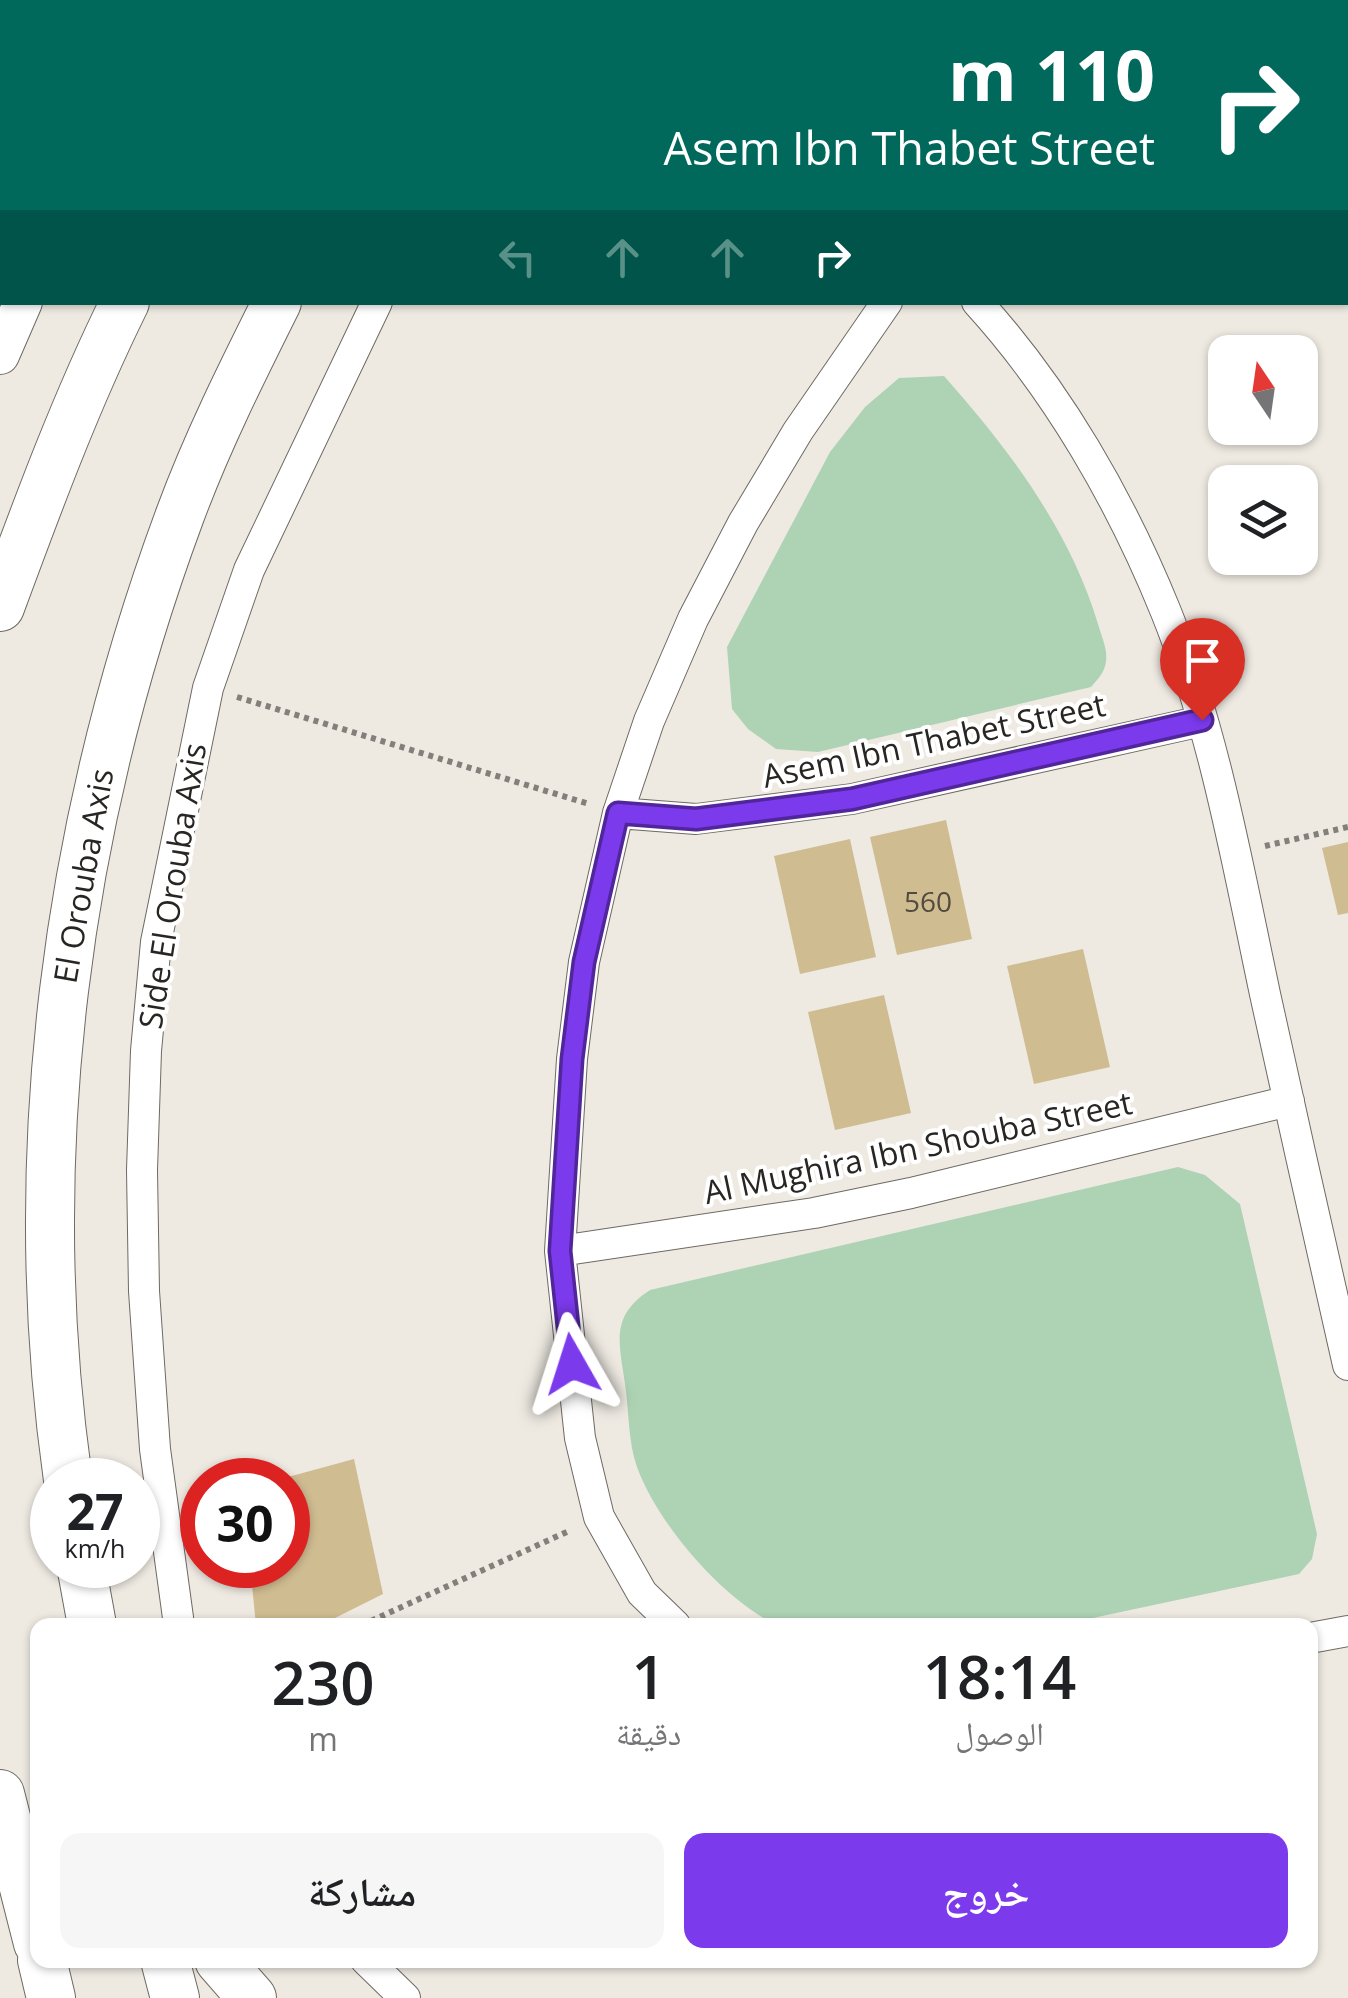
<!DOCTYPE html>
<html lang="ar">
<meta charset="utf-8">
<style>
body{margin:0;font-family:"Open Sans","Noto Naskh Arabic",sans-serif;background:#f6f6f6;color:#202124;direction:rtl;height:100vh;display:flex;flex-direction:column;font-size:38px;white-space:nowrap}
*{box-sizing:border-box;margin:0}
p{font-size:32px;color:#757577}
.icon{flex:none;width:55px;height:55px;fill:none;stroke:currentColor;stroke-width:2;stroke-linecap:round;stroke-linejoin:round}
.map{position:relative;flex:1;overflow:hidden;direction:ltr}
.drawer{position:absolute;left:30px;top:1618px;width:1288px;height:350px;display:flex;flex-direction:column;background:#fff;border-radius:20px;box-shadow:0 2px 8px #0004;direction:rtl}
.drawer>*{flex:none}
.banner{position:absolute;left:0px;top:0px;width:1350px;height:305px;box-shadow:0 2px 8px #0004;direction:rtl;background:#00695c;color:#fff;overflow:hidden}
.needle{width:65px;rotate:347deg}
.buttons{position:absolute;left:1208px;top:335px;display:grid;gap:20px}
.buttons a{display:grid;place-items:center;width:110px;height:110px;border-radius:20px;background:#fff;box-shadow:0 2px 8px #0004;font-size:50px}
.speed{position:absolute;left:30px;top:1458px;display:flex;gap:20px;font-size:50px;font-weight:700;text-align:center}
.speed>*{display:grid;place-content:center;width:130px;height:130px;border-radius:50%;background:#fff;box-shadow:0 2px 8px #0004;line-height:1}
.speed small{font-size:25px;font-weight:400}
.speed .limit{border:15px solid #d22;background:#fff;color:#111}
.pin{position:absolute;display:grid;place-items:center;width:85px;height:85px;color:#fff;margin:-102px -42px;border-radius:50% 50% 50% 0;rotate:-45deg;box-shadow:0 0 10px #0007}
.pin .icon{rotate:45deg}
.me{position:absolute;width:110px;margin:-55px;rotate:354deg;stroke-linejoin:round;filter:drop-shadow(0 0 8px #0008)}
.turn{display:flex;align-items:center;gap:35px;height:210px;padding:0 30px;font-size:45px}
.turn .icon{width:130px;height:130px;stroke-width:2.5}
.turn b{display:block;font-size:70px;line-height:85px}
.lanes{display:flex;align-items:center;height:95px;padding:0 30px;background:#0003;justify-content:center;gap:50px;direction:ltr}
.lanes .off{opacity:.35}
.eta{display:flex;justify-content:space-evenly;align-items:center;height:170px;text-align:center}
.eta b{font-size:60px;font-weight:600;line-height:70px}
.action{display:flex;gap:20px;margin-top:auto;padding:20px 30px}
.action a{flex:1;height:115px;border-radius:20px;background:#7c3aed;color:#fff;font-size:40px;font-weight:600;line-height:115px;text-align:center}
.action a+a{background:#f6f6f6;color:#202124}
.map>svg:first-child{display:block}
.built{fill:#e6dfd0}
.green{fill:#aed2b4}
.building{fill:#d0bc91}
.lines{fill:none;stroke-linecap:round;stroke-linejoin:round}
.service-casing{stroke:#6e6a63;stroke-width:18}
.minor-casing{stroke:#6e6a63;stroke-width:32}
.tertiary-casing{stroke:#6e6a63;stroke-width:40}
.primary-casing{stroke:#6e6a63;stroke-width:50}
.path{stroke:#83807b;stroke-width:6;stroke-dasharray:5 5;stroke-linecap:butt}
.service{stroke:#fff;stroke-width:15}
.minor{stroke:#fff;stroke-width:30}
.tertiary{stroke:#fff;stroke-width:38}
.primary{stroke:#fff;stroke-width:48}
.route-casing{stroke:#51269a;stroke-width:25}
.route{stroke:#7c3aed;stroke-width:18}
.labels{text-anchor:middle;stroke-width:8;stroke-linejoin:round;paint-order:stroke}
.number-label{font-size:28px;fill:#524c3e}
.street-label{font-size:32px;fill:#282623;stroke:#fff}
</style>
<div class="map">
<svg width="1348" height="1998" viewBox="0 0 1348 1998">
<rect width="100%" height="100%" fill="#eeeae2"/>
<path class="built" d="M0 0H181L2 2 0 327Z"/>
<path class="green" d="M944 376C1008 448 1070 530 1098 624 1101 635 1108 650 1106 661 1105 672 1098 679 1091 687L818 752 776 749 748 729 732 709 727 647 830 452 865 407 899 378Z
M1178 1167 1205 1175 1240 1204 1317 1534 1312 1559 1299 1574 1060 1625H777C723 1600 657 1523 637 1467 628 1442 629 1410 625 1384 619 1342 610 1316 650 1290Z"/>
<path class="building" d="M946 820 972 939 897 955 870 837Z
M850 839 876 957 800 974 774 856Z
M1348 842V913L1338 915 1322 848Z
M1083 949 1110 1067 1034 1084 1007 966Z
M884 995 911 1113 835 1130 808 1012Z
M354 1459 383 1594 321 1625H256L250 1565H288V1477Z"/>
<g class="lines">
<defs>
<path id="service" d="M88 0 93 2"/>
<path id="minor" d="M722 0 724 2
M1229 0 1232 2
M603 2 605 0
M1191 2 1193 0
M1348 118V119
M977 302C1058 391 1121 501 1166 612 1215 734 1238 867 1265 994 1292 1118 1320 1241 1348 1365
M618 813 696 819 852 799 1202 721
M560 1251 814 1213 911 1193 1289 1101
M179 1625 155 1449 144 1291 142 1170 146 1051 156 942 208 688 249 570 377 302
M675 1625 642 1593 599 1517 580 1438 560 1251 572 1059 584 962 618 813 649 721 693 619 743 523 798 431 887 302
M1310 1638 1348 1631
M366 1960 405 1998"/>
<path id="tertiary" d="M195 2 197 0
M0 355 23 302"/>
<path id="primary" d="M302 2 303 0
M479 2 481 0
M0 607C38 504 76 401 125 302
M68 1480C22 1155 66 822 180 515 207 442 242 372 277 302
M81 1565 92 1625
M0 1794 38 1943
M42 1960 51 1998
M165 1960 175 1998
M219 1960 252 1998"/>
</defs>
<use href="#service" class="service-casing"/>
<use href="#minor" class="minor-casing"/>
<use href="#tertiary" class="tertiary-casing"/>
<use href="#primary" class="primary-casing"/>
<path class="path" d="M237 697 589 804
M1265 846 1348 827
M362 1625 571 1530"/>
<use href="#service" class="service"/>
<use href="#minor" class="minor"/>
<use href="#tertiary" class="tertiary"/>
<use href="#primary" class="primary"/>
</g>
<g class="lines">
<defs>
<path id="route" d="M572 1364 560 1251 572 1059 584 962 618 813 696 819 852 799 1202 720"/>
</defs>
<use href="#route" class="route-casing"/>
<use href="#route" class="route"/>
</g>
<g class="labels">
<g class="number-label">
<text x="928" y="912">560</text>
</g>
<g class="street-label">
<text transform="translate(934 741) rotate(-12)" y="11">Asem Ibn Thabet Street</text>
<text transform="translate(84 876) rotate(-80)" y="11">El Orouba Axis</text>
<text transform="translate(173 886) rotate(-81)" y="11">Side El Orouba Axis</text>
<text transform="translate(918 1148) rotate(-12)" y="11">Al Mughira Ibn Shouba Street</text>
</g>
</g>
</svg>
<div class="buttons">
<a><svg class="needle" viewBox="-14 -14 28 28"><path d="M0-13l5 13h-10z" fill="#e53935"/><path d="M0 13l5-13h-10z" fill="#757577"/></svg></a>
<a><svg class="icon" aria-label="layers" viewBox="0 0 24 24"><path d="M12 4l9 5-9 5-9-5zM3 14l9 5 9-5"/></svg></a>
</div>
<div class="speed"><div>27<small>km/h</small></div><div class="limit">30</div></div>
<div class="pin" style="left:1202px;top:720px;background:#d93025"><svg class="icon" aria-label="arrive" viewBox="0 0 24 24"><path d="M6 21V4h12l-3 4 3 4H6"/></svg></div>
<svg class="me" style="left:572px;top:1364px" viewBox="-20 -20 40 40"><path d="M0-17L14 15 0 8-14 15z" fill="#7c3aed" stroke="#fff" stroke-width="4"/></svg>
<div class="banner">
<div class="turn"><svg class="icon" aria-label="right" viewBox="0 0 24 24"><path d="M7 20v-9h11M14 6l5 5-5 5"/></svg><div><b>110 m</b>Asem Ibn Thabet Street</div></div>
<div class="lanes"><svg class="icon off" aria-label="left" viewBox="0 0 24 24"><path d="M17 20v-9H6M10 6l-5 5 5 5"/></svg><svg class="icon off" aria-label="ahead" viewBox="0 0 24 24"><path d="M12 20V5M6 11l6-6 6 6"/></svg><svg class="icon off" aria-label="ahead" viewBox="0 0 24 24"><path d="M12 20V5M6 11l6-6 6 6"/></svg><svg class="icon" aria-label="right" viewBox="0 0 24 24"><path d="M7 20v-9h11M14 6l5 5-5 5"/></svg></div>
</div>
<section class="drawer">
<div class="eta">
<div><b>18:14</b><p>الوصول</p></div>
<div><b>1</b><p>دقيقة</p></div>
<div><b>230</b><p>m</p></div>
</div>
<div class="action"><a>خروج</a><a>مشاركة</a></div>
</section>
</div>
